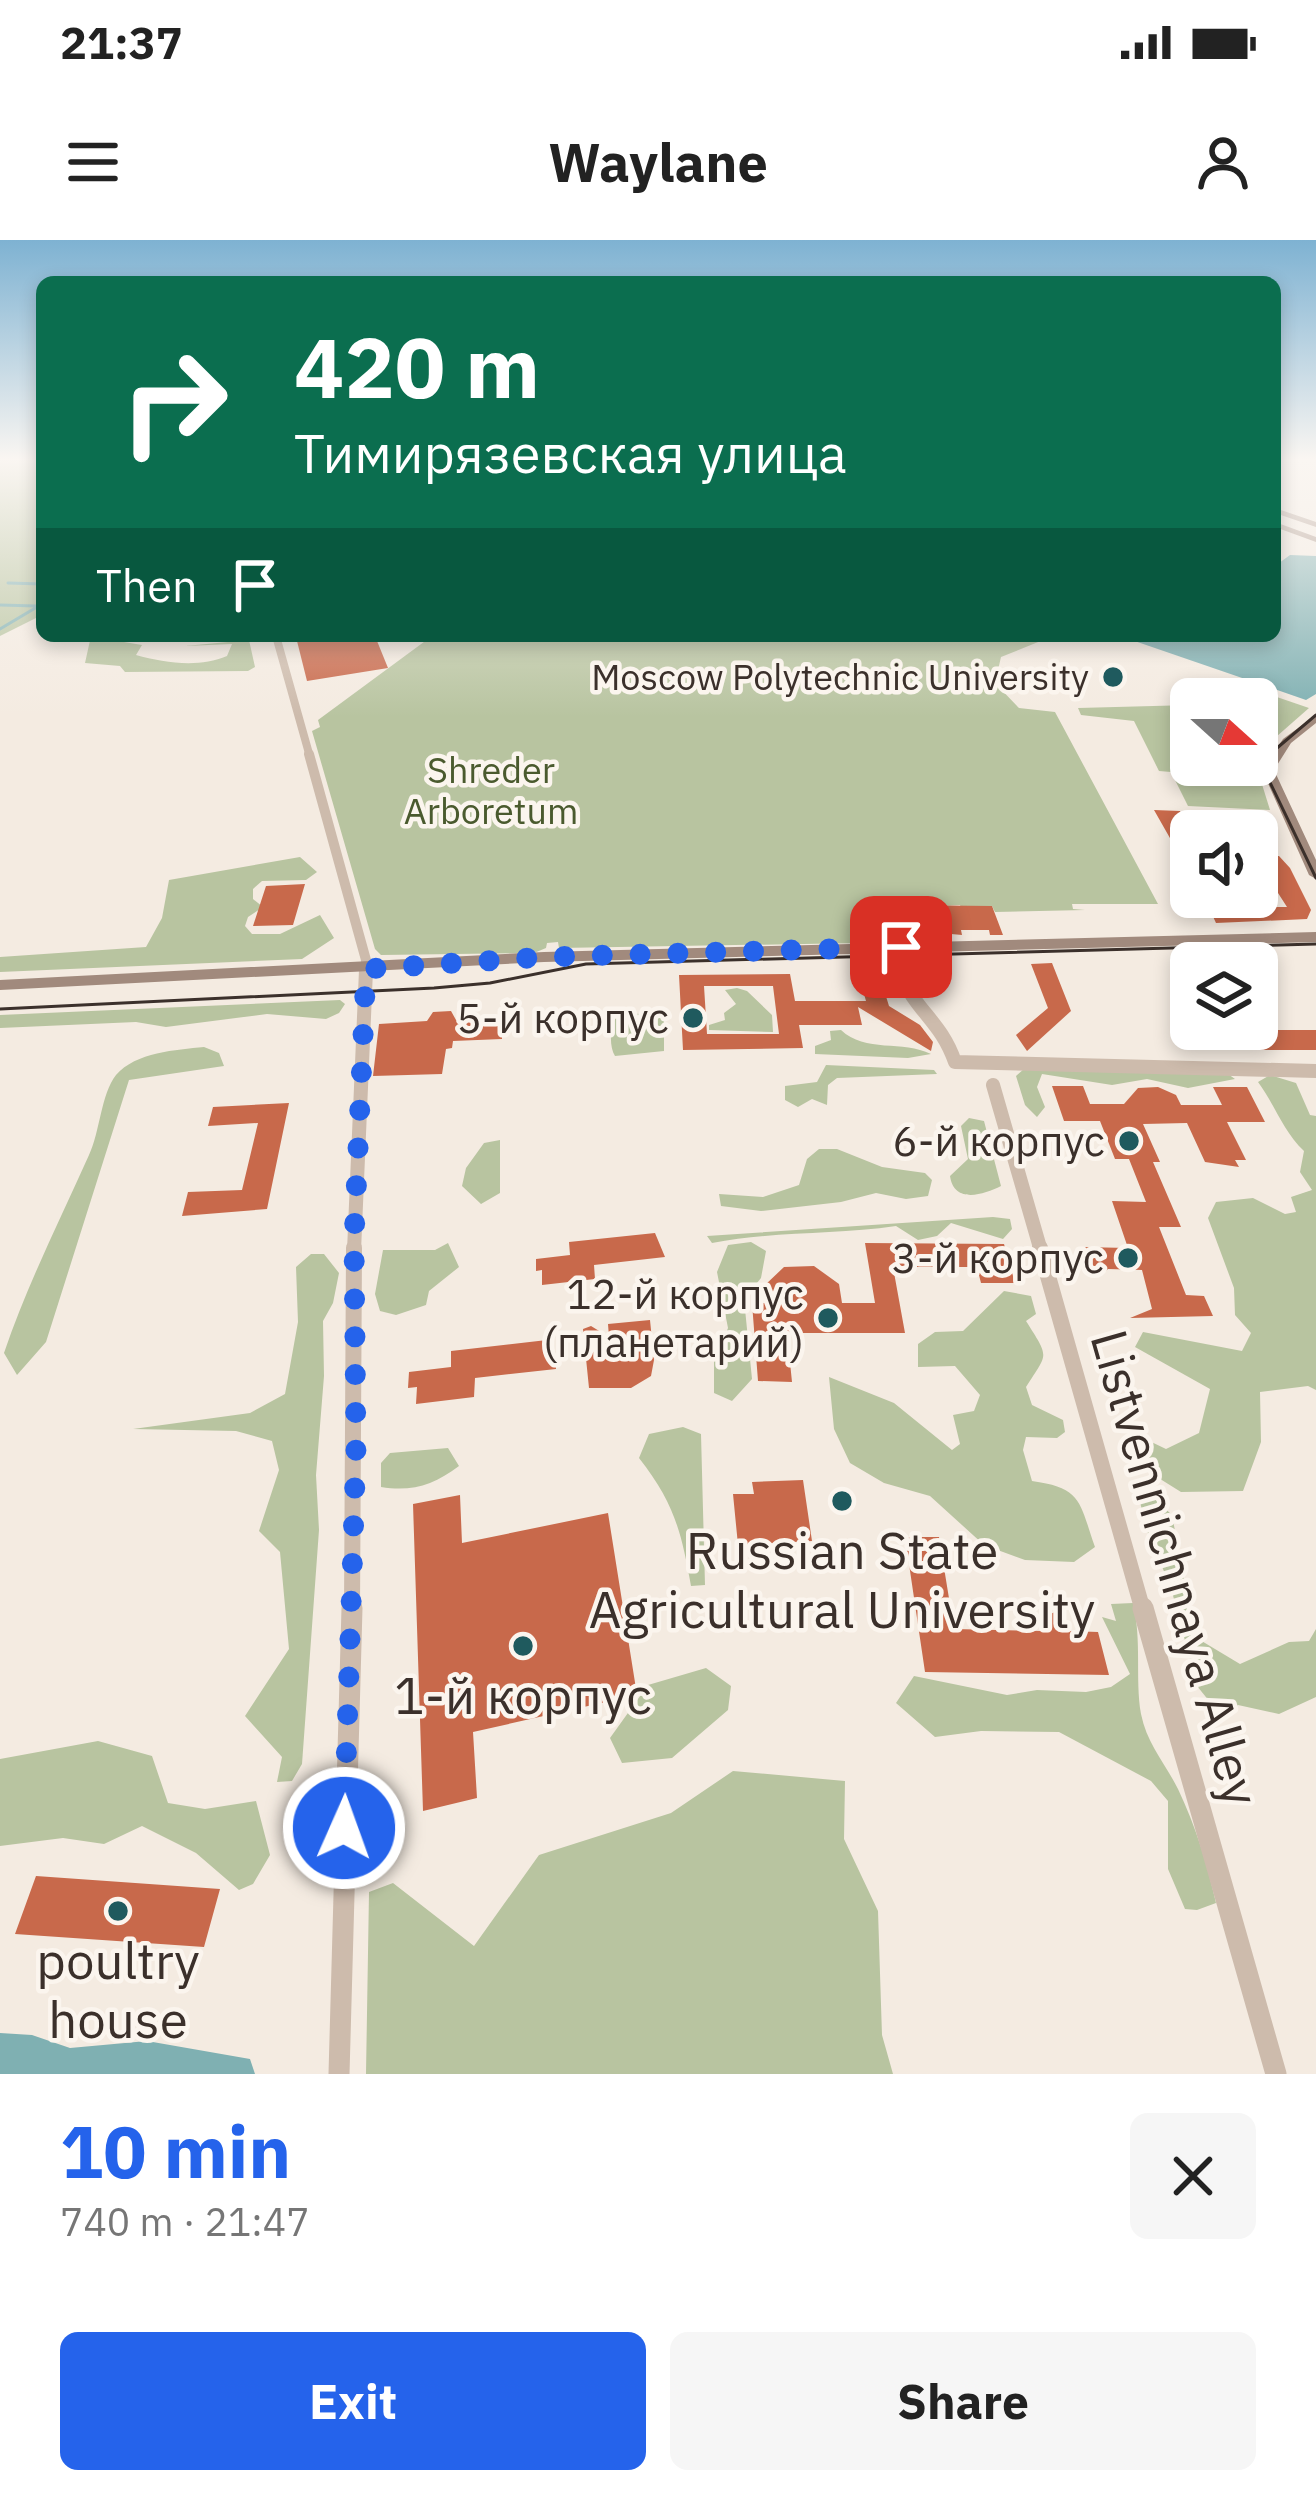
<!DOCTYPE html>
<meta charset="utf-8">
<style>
body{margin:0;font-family:"IBM Plex Sans",sans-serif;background:#f6f6f6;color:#222;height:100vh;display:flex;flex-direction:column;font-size:45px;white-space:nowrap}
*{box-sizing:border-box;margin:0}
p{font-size:39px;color:#767676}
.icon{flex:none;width:66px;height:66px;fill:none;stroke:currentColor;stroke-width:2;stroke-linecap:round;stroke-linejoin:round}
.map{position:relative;height:1834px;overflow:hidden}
.sheet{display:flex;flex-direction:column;background:#fff;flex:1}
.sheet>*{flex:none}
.top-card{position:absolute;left:36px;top:36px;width:1245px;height:366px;border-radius:18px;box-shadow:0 6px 18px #0003;background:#0b6e4f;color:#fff;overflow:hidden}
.needle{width:78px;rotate:111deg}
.controls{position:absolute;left:1170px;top:438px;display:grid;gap:24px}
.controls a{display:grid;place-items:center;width:108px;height:108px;border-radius:18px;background:#fff;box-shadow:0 6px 18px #0003;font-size:60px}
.pin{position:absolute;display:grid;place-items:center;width:102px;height:102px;color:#fff;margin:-51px;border-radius:24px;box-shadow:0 6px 18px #0006}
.me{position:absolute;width:132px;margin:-66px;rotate:2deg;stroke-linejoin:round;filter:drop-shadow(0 0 9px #0008)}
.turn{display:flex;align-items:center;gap:42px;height:252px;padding:0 60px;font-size:54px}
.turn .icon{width:156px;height:156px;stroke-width:2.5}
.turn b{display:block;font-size:84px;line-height:102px}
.then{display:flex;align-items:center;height:114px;padding:0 60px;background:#0003;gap:24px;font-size:45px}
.round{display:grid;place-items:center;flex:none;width:126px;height:126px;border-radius:18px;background:#f6f6f6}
.head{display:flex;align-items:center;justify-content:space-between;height:204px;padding:0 60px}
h1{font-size:72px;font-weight:800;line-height:90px;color:#2563eb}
.action{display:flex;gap:24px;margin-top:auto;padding:24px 60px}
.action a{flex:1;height:138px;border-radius:18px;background:#2563eb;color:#fff;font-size:48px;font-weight:800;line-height:138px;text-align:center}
.action a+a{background:#f6f6f6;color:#222}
.status{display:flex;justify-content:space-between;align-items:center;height:84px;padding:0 60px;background:#fff;direction:ltr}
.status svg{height:33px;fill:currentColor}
header{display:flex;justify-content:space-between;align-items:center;height:156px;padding:0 60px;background:#fff;font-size:54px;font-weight:800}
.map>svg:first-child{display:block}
.green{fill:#b8c4a0}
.water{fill:#7fb0b2}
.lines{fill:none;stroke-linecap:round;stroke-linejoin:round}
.stream{stroke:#7fb0b2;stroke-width:3}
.building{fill:#c8694b;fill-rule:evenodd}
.street-far4{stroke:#cdbbac;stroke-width:8}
.street-far3{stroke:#cdbbac;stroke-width:10}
.street-far2{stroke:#cdbbac;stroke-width:14}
.street-far1{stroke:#cdbbac;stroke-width:16}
.street{stroke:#cdbbac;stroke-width:21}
.secondary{fill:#a18a7d;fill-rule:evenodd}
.tram{stroke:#3b302b;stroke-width:3}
.route{stroke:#2563eb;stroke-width:21;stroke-dasharray:0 37.8}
.poi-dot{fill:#1f5a5e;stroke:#fbf5ee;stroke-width:4.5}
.labels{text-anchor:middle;stroke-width:9;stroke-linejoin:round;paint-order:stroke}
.far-poi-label{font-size:36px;fill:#3b302b;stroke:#fbf5ee;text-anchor:end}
.far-park-label{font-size:36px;fill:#4a5a2e;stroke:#fbf5ee}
.poi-label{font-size:42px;fill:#3b302b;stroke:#fbf5ee;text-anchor:end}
.near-poi-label{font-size:51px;fill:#3b302b;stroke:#fbf5ee}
.near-street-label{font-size:51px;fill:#3b302b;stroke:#fbf5ee}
</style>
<div class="status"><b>21:37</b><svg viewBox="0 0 49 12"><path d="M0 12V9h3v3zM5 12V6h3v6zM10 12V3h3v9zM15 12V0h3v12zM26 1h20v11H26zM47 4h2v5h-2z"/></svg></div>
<header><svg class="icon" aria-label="menu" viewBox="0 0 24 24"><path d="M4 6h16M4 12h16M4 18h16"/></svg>Waylane<svg class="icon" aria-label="person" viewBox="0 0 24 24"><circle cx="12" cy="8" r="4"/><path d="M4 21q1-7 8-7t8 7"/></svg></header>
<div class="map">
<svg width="1316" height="1834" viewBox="0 0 1316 1834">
<rect width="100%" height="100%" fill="#f4ebe1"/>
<path class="green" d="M0 220H42V375L0 396Z
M91 396H124V402L142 405 136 415C165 423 199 428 227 416L232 404 185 406 249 400 255 427 248 431 125 432 120 426 85 423Z
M432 396H1053L1001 417 995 443 1019 468 1055 472 1158 664H1072L1073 669 1085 670 995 672 992 666 963 672 960 665 853 670 860 703 559 708 558 702 547 703 546 708 534 713 381 715 375 709 312 491 320 487 318 480Z
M1271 455 1309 468 1267 505 1257 521V459H1220Z
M1191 465V525H1256L1270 570 1188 566 1171 532 1159 531 1134 481 1081 475 1078 468Z
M300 617 317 632 306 640 262 641 253 649V659L263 667 248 677 245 686 252 694H280L320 675 334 698 302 719 0 732V717L146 707 162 678 169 640Z
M737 748 747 751 772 775 773 792 709 790V785L725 780 724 773 736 764 725 750Z
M340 760 345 764 339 773 326 779 267 774 166 787 136 782 0 788V775Z
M621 773 664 775V811L615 816C608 805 610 779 621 773Z
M841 790C865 813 903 800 931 814L908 818 815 814V806L831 800 830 791Z
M204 807 219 813 224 826 129 840 46 1102 17 1135 4 1113C27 1045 60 980 89 915 100 892 101 854 116 835 136 812 176 810 204 807Z
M826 825 934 830 937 834 837 838 828 845 827 865 812 859 798 867 785 860V846L817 842Z
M1054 827C1111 835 1170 831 1228 834L1235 839 1188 848 1147 839 1112 845 1042 834 1037 847 1045 867 1037 877 1025 865 1016 836 1025 828Z
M1270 835 1296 843 1310 875 1316 876V1150L1308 1146 1260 1152 1261 1202 1243 1251 1181 1252 1141 1227V1197L1166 1209 1199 1193 1210 1149 1135 1107 1143 1092 1242 1111 1251 1093 1235 1075 1234 1048 1208 978 1216 962 1253 958 1285 974 1296 972 1291 957 1312 950 1300 932 1304 911C1283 891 1275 865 1258 842Z
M969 878 984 881 1001 946C983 955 954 964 950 936L968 919 961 886Z
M500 900V953L481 964 462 946 466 928 484 903Z
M819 909H837L882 927 925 933 932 940 928 956 906 959 876 953 841 962 761 971 721 966 719 954 763 957 799 945 807 919Z
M993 977 1010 979 1012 989 1003 999 951 983 937 996 918 1000 896 986C835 995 773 991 712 1003L707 996Z
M751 1002 766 1011 761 1038 744 1059 752 1139 732 1161 714 1153V1122L728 1088 717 1032 728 1005Z
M448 1003 459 1027 429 1051 426 1065 396 1075 380 1071 375 1054 383 1010H435Z
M311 1014H324L339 1033 333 1063 323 1081 324 1136 316 1235 319 1290 302 1524 292 1541 277 1542 282 1517 245 1476 289 1409 280 1312 259 1291 279 1230 272 1201 236 1191 133 1189 250 1173 285 1154 298 1082 296 1027Z
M1004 1051 1031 1056 1036 1074 1026 1081C1050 1119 1048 1112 1026 1147L1032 1165 1063 1180 1065 1192 1057 1198 1026 1197 1023 1210 1032 1241C1083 1248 1079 1262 1095 1307L1074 1322 1025 1320 984 1305 930 1256 884 1243 850 1223 834 1189 829 1137 894 1163 952 1210 960 1204 953 1175 974 1171 980 1155 955 1126 918 1127V1104L935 1092 963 1091Z
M683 1187 701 1194 705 1345 691 1346C681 1290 674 1263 639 1218L649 1194Z
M448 1208 459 1226C434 1245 412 1252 381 1247V1223L390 1213Z
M1154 1258 1172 1275 1195 1397 1240 1424 1289 1402 1309 1401 1316 1389V1457L1279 1474 1238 1465 1222 1477 1197 1446 1171 1348 1147 1291 1140 1262Z
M1133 1363C1142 1401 1135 1438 1141 1474 1147 1504 1165 1523 1178 1549 1196 1587 1207 1623 1216 1663L1197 1670 1185 1669 1168 1629V1561L1151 1541 1059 1492 981 1491 935 1497 896 1463 914 1436 1007 1455 1037 1450 1086 1452 1111 1447 1130 1434 1102 1377 1116 1381 1111 1364Z
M706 1428 731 1446 728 1470 672 1518 622 1523 610 1498 648 1445Z
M98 1501 152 1516 168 1563 205 1569 256 1561 270 1615 253 1644 239 1650 196 1613 142 1586 104 1604 63 1598 0 1606V1519Z
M733 1531 845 1541 844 1599 878 1671 882 1795 893 1834H366L369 1652 393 1643 474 1706 539 1615 671 1573Z"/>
<path class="water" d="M1290 315 1316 316V454L1306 460 1120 396H1275V326Z
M0 1793 32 1795 70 1808 147 1801 250 1819 255 1834H0Z"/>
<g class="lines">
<path class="stream" d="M8 343 42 344
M0 365 36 366
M0 389 42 364"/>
</g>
<path class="building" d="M333 396H375L388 428 307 441 297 401Z
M1154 570 1180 571 1191 589V635Z
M1257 616H1279L1290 628 1311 670 1307 679 1216 683 1204 657H1232L1239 667H1287L1269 639H1257Z
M305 644 293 685 253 686 266 646Z
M895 665 992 666 1003 695H990L989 690H961L962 695 919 691 920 695 859 699 852 670 896 669Z
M875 721 889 766 920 785 933 802 931 811 858 767 862 785H799L803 808 683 810 679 735 790 734 795 761H866L855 722ZM704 746H773L779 794H707Z
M1052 723 1071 771 1027 811 1016 795 1048 768 1031 724Z
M1257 762 1275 790H1316V810H1241L1230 791 1257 789Z
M451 771 456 780 502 778V799L453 801 452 808 446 809 442 834 373 836 379 784 427 781 433 772Z
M1052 846H1083L1090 864H1124L1138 848 1158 847 1176 855 1181 865H1222L1213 847H1247L1265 882H1227L1246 920H1235L1239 927 1205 922 1187 883 1143 884 1160 922H1153L1181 987H1159L1186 1055 1204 1056 1213 1076 1130 1078 1152 1069 1142 1030 1108 1029 1100 1036 1089 1030 1082 1007 1128 1008 1112 961 1146 962 1129 919H1115L1100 881H1064Z
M289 863 267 969 182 976 188 952 242 950 258 883 208 886 213 867Z
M655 993 665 1017 594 1025 595 1039 542 1045V1030L536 1031V1019L570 1015 569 1002Z
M865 1003 1004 1004 1015 1043H981L977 1027H893L905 1093H787L792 1142 758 1141 752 1063H766L764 1046 784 1027 814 1026 839 1044 842 1063H875Z
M650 1080 654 1120 651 1136 631 1148H589L583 1089 591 1086 609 1097 608 1084Z
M547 1100V1112L555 1111 556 1129 475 1138 474 1157 416 1164 417 1147 408 1148 409 1132 451 1127V1111Z
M803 1240 812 1301 738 1305 733 1254H754L752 1242Z
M460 1255 462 1303 608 1273 637 1455 473 1492 477 1558 423 1571 413 1264Z
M905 1297H939L954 1389 1042 1391 1047 1375 1058 1371 1070 1391 1098 1392 1109 1435 925 1432Z
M36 1636 220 1649 204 1707 15 1694Z"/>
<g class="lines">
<path class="street-far4" d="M276 396 310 517"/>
<path class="street-far3" d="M309 514 366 720 365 733
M890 707 900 733"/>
<path class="street-far2" d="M899 730C915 772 940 779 955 822L1316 831
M993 845 1041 1011
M354 1011 366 730"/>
<path class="street-far1" d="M1040 1008 1143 1371
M352 1371 354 1008"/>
<path class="street" d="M1143 1368 1276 1834
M339 1834 352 1368"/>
<path class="secondary" d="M1275 268 1316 282V287L1275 273Z
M1275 282 1316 297V302L1275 287Z
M1316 475V483L1291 503 1274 530 1316 620V639L1309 635 1262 530 1283 499Z
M1316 692V702L544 722 0 750V740L544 712Z"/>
<path class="tram" d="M1316 475 1277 508 1265 532 1316 638
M0 769 434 748 490 743 586 724 1316 704"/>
</g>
<linearGradient id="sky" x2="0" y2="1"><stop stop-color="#7eb2d2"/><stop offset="0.46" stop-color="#faf6f2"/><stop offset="1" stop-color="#faf6f2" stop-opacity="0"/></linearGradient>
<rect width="1316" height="477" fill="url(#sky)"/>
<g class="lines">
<path class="route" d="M344 1588 356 1208 354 999 366 729 544 717 901 707"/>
</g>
<g class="poi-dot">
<circle cx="1113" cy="437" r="12"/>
<circle cx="693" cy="778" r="12"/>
<circle cx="1129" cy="901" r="12"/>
<circle cx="1128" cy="1018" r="12"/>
<circle cx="828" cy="1078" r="12"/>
<circle cx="842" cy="1261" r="12"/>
<circle cx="523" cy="1406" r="12"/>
<circle cx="118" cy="1671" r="12"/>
</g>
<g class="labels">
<g class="far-poi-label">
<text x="1089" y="450">Moscow Polytechnic University</text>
</g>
<g class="far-park-label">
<text x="491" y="543">Shreder<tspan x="491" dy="41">Arboretum</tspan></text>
</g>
<g class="poi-label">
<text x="669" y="793">5-й корпус</text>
<text x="1105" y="916">6-й корпус</text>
<text x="1104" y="1033">3-й корпус</text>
<text x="804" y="1069">12-й корпус<tspan x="804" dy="48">(планетарий)</tspan></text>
</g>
<g class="near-poi-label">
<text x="842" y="1329">Russian State<tspan x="842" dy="59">Agricultural University</tspan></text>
<text x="523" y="1474">1-й корпус</text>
<text x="118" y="1739">poultry<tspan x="118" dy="59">house</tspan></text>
</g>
<g class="near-street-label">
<text transform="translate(1175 1328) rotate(74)" y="18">Listvennichnaya Alley</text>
</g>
</g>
</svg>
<div class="controls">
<a><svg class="needle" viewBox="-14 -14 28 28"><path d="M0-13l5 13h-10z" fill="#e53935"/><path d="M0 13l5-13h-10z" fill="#767676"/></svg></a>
<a><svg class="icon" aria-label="sound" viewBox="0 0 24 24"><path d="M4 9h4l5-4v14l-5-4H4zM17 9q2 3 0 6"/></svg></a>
<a><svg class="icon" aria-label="layers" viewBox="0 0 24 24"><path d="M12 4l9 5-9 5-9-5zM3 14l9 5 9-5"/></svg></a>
</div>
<div class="pin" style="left:901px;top:707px;background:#d93025"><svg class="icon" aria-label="arrive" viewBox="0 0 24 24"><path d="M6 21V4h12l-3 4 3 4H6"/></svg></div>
<svg class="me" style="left:344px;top:1588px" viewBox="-20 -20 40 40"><circle r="17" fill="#2563eb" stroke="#fff" stroke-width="3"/><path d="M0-11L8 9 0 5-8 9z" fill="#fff"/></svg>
<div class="top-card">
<div class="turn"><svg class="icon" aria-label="right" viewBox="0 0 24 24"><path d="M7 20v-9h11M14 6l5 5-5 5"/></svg><div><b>420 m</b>Тимирязевская улица</div></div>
<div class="then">Then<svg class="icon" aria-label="arrive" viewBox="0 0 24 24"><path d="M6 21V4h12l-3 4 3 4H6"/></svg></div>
</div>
</div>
<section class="sheet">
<div class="head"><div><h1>10 min</h1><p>740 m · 21:47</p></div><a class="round"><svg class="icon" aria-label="close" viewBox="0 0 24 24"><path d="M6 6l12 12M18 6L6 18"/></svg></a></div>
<div class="action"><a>Exit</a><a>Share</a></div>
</section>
